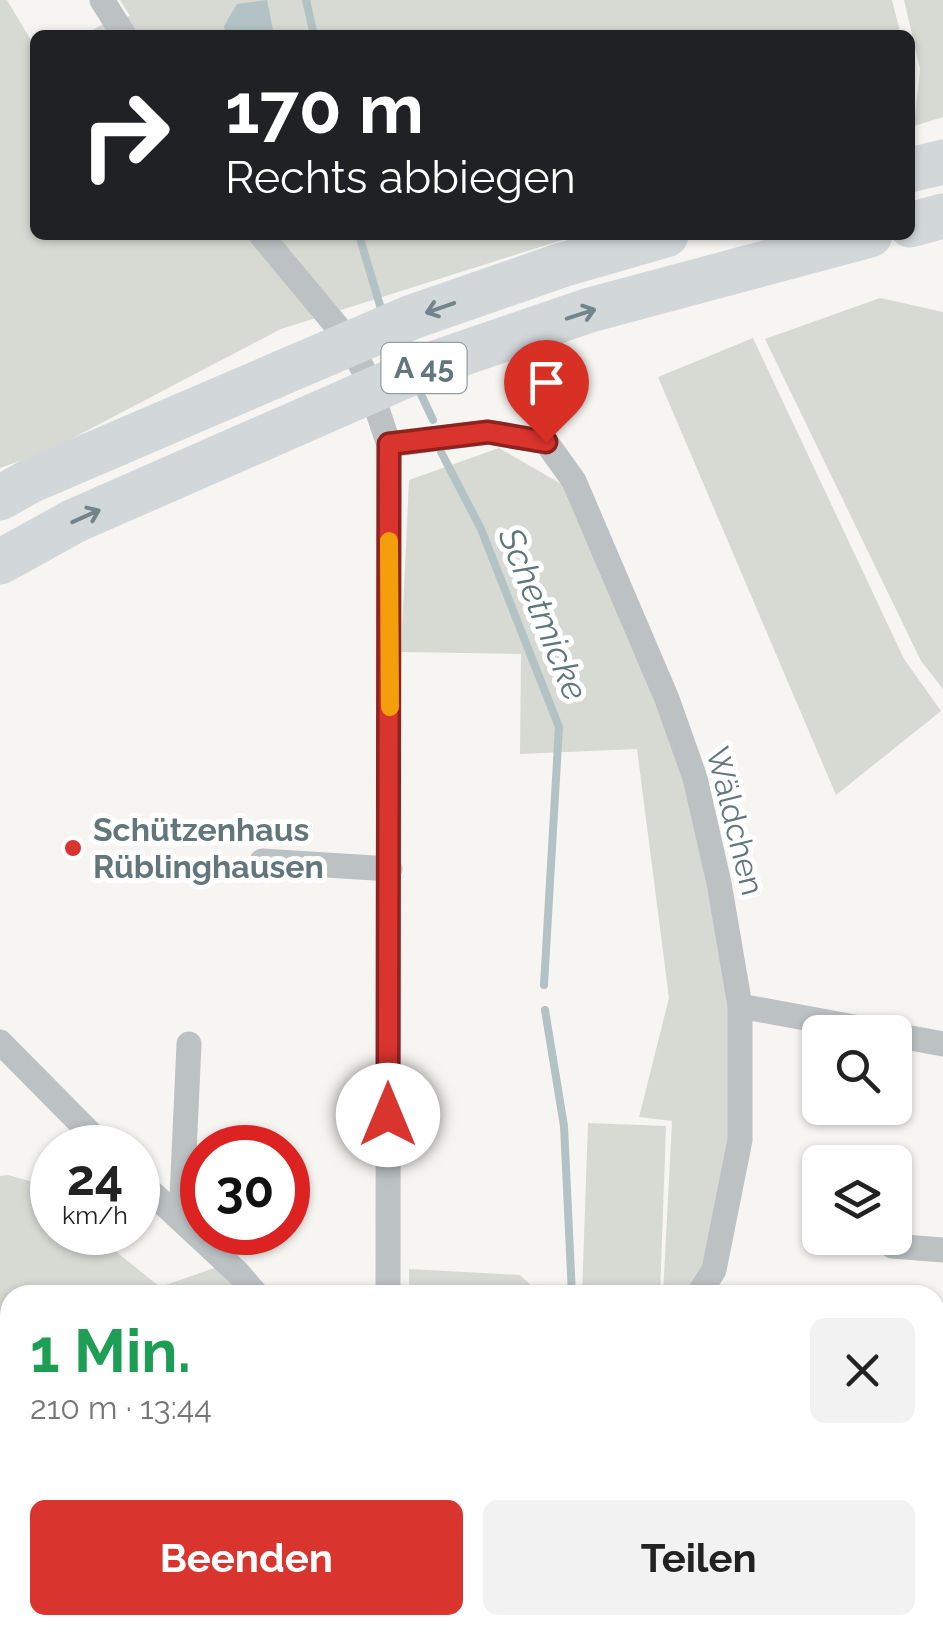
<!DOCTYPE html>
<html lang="de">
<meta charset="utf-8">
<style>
body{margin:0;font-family:Raleway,sans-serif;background:#f2f2f2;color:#222;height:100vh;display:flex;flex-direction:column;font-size:38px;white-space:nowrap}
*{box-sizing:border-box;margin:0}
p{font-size:32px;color:#767676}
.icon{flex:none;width:55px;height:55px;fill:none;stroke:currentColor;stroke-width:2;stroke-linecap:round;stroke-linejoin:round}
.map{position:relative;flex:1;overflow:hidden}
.side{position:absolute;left:0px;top:1285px;width:945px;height:350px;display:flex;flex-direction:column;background:#fff;border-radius:30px 30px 0 0;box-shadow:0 2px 8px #0004}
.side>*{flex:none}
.hud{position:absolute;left:30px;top:30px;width:885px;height:210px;border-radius:15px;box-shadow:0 2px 8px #0004;background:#202124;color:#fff;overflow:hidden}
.tools{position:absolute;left:802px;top:1015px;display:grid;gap:20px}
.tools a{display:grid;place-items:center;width:110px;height:110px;border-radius:15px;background:#fff;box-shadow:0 2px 8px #0004;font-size:50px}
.speed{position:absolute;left:30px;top:1125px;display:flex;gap:20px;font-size:50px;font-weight:700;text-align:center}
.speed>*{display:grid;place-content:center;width:130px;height:130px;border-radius:50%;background:#fff;box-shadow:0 2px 8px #0004;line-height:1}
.speed small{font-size:25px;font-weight:400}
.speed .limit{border:15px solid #d22;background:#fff;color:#111}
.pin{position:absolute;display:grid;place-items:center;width:85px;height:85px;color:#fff;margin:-102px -42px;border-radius:50% 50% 50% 0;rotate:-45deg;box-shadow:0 0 10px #0007}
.pin .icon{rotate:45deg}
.me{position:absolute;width:110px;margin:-55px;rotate:0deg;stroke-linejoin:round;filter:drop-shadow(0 0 8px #0008)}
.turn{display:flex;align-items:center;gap:35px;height:210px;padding:0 30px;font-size:45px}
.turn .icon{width:130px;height:130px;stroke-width:2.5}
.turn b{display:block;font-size:70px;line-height:85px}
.round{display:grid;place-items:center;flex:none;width:105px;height:105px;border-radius:15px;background:#f2f2f2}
.head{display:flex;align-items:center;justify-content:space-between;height:170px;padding:0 30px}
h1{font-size:60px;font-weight:700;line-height:75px;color:#1e9e55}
.button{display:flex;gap:20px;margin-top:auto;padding:20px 30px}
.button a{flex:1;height:115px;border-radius:15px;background:#da342e;color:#fff;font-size:40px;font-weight:700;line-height:115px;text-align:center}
.button a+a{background:#f2f2f2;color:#222}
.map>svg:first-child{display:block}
.built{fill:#e6e7e6}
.green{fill:#d6dad2}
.water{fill:#b3c2c4}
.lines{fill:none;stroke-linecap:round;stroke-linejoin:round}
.stream{stroke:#b3c2c4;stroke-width:8}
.street{stroke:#bcc2c4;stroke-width:25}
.highway{stroke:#d2d8da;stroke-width:45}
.oneway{stroke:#73858a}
.route-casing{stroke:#8e221e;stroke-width:25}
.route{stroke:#da342e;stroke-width:18}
.slow{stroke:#f59e0b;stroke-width:18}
.poi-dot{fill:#da342e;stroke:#fff;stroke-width:4}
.labels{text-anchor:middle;stroke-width:10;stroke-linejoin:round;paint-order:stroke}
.shield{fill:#fff;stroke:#919fa3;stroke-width:2.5}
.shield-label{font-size:30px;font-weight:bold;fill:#62767c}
.street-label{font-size:32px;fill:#62767c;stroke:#fff}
.poi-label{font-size:32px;font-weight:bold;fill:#62767c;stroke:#fff;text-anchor:start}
.water-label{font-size:35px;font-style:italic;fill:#5d7678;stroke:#fff}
</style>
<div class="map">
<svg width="943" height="1635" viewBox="0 0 943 1635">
<rect width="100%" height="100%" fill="#f6f5f2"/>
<path class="built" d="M10 1424V1625H682L684 1635H0V1426Z"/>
<path class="green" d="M0 0H7L35 47V235H578L281 329 50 450 0 468Z
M120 0H892L901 35H83L105 23 130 16Z
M904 0H943V117L914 126 920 69Z
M880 298 943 312V689L921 661 765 339Z
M753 338 904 659 941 711 836 795 658 377Z
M499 448 572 490 692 766 723 949 740 1137 714 1295H663L672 1121 639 1117 669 998 637 749 520 754 521 654 401 652 409 480Z
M588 1123 666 1126 660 1295H582Z
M8 1175 30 1181 52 1199V1232L93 1233 160 1287 217 1267 246 1295H10V1416L0 1422V1176Z
M409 1269 520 1275 541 1295H409Z"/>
<path class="water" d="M267 0 274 35H226L224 26 237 4Z"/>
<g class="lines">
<path class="stream" d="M306 0 314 35
M359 235 382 312
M418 388 433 420
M441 452 481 529 559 727 544 985
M545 1010 564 1126 572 1295
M633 1625 636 1635"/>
<path class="street" d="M102 0 124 35
M261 235 345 336 365 373 389 445 388 1295
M389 445 488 432 546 442 574 481 667 699 695 778 719 883 740 1006V1140L714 1270 698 1295
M262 861 390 869
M740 1006 881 1032
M895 1035 943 1044
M0 1042 105 1148
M138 1180 238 1273 257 1295
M181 1219 189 1044
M892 1246 943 1250
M0 1426 10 1423
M935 1461H943
M682 1625 684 1635"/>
<path class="highway" d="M910 170 943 162
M910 225 943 216
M0 498 30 481 412 317 562 265 666 235
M0 562 74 521 432 364 590 310 870 235"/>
</g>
<defs><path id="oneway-shaft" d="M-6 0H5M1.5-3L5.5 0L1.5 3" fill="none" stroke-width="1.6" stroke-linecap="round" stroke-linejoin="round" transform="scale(2.5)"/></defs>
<g class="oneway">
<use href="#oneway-shaft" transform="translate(440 308) rotate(161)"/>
<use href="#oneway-shaft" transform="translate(581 314) rotate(-18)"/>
<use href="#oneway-shaft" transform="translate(86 516) rotate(-24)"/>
</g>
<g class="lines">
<defs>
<path id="route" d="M388 1115 389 444 488 432 546 442"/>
</defs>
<use href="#route" class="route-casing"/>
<use href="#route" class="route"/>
<path class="slow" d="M389 541 390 707"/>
</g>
<circle class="poi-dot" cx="73" cy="848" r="10"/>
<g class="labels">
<rect class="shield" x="381.5" y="343" width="85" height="50" rx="8"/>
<g class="shield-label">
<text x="424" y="378">A 45</text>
</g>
<g class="street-label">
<text transform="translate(735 821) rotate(76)" y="11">Wäldchen</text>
</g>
<g class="poi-label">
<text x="93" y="841">Schützenhaus<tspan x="93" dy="37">Rüblinghausen</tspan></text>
</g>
<g class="water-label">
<text transform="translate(543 614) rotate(68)" y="12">Schetmicke</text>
</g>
</g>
</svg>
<div class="tools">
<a><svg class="icon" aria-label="search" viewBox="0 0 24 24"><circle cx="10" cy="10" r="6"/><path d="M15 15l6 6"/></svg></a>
<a><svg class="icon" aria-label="layers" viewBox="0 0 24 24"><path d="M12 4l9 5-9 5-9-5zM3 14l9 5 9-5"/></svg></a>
</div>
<div class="speed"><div>24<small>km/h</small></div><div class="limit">30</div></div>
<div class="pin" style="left:546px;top:442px;background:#d93025"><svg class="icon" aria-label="arrive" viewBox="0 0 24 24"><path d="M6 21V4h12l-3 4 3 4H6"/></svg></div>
<svg class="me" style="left:388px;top:1115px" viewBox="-20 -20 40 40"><circle r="19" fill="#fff"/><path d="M0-13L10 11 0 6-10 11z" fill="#da342e"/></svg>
<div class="hud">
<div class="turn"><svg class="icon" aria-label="right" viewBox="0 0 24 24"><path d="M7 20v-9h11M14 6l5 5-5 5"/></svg><div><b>170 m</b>Rechts abbiegen</div></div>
</div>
<section class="side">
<div class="head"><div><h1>1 Min.</h1><p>210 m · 13:44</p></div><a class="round"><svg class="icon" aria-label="close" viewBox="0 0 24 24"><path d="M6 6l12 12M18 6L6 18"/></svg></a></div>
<div class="button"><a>Beenden</a><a>Teilen</a></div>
</section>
</div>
